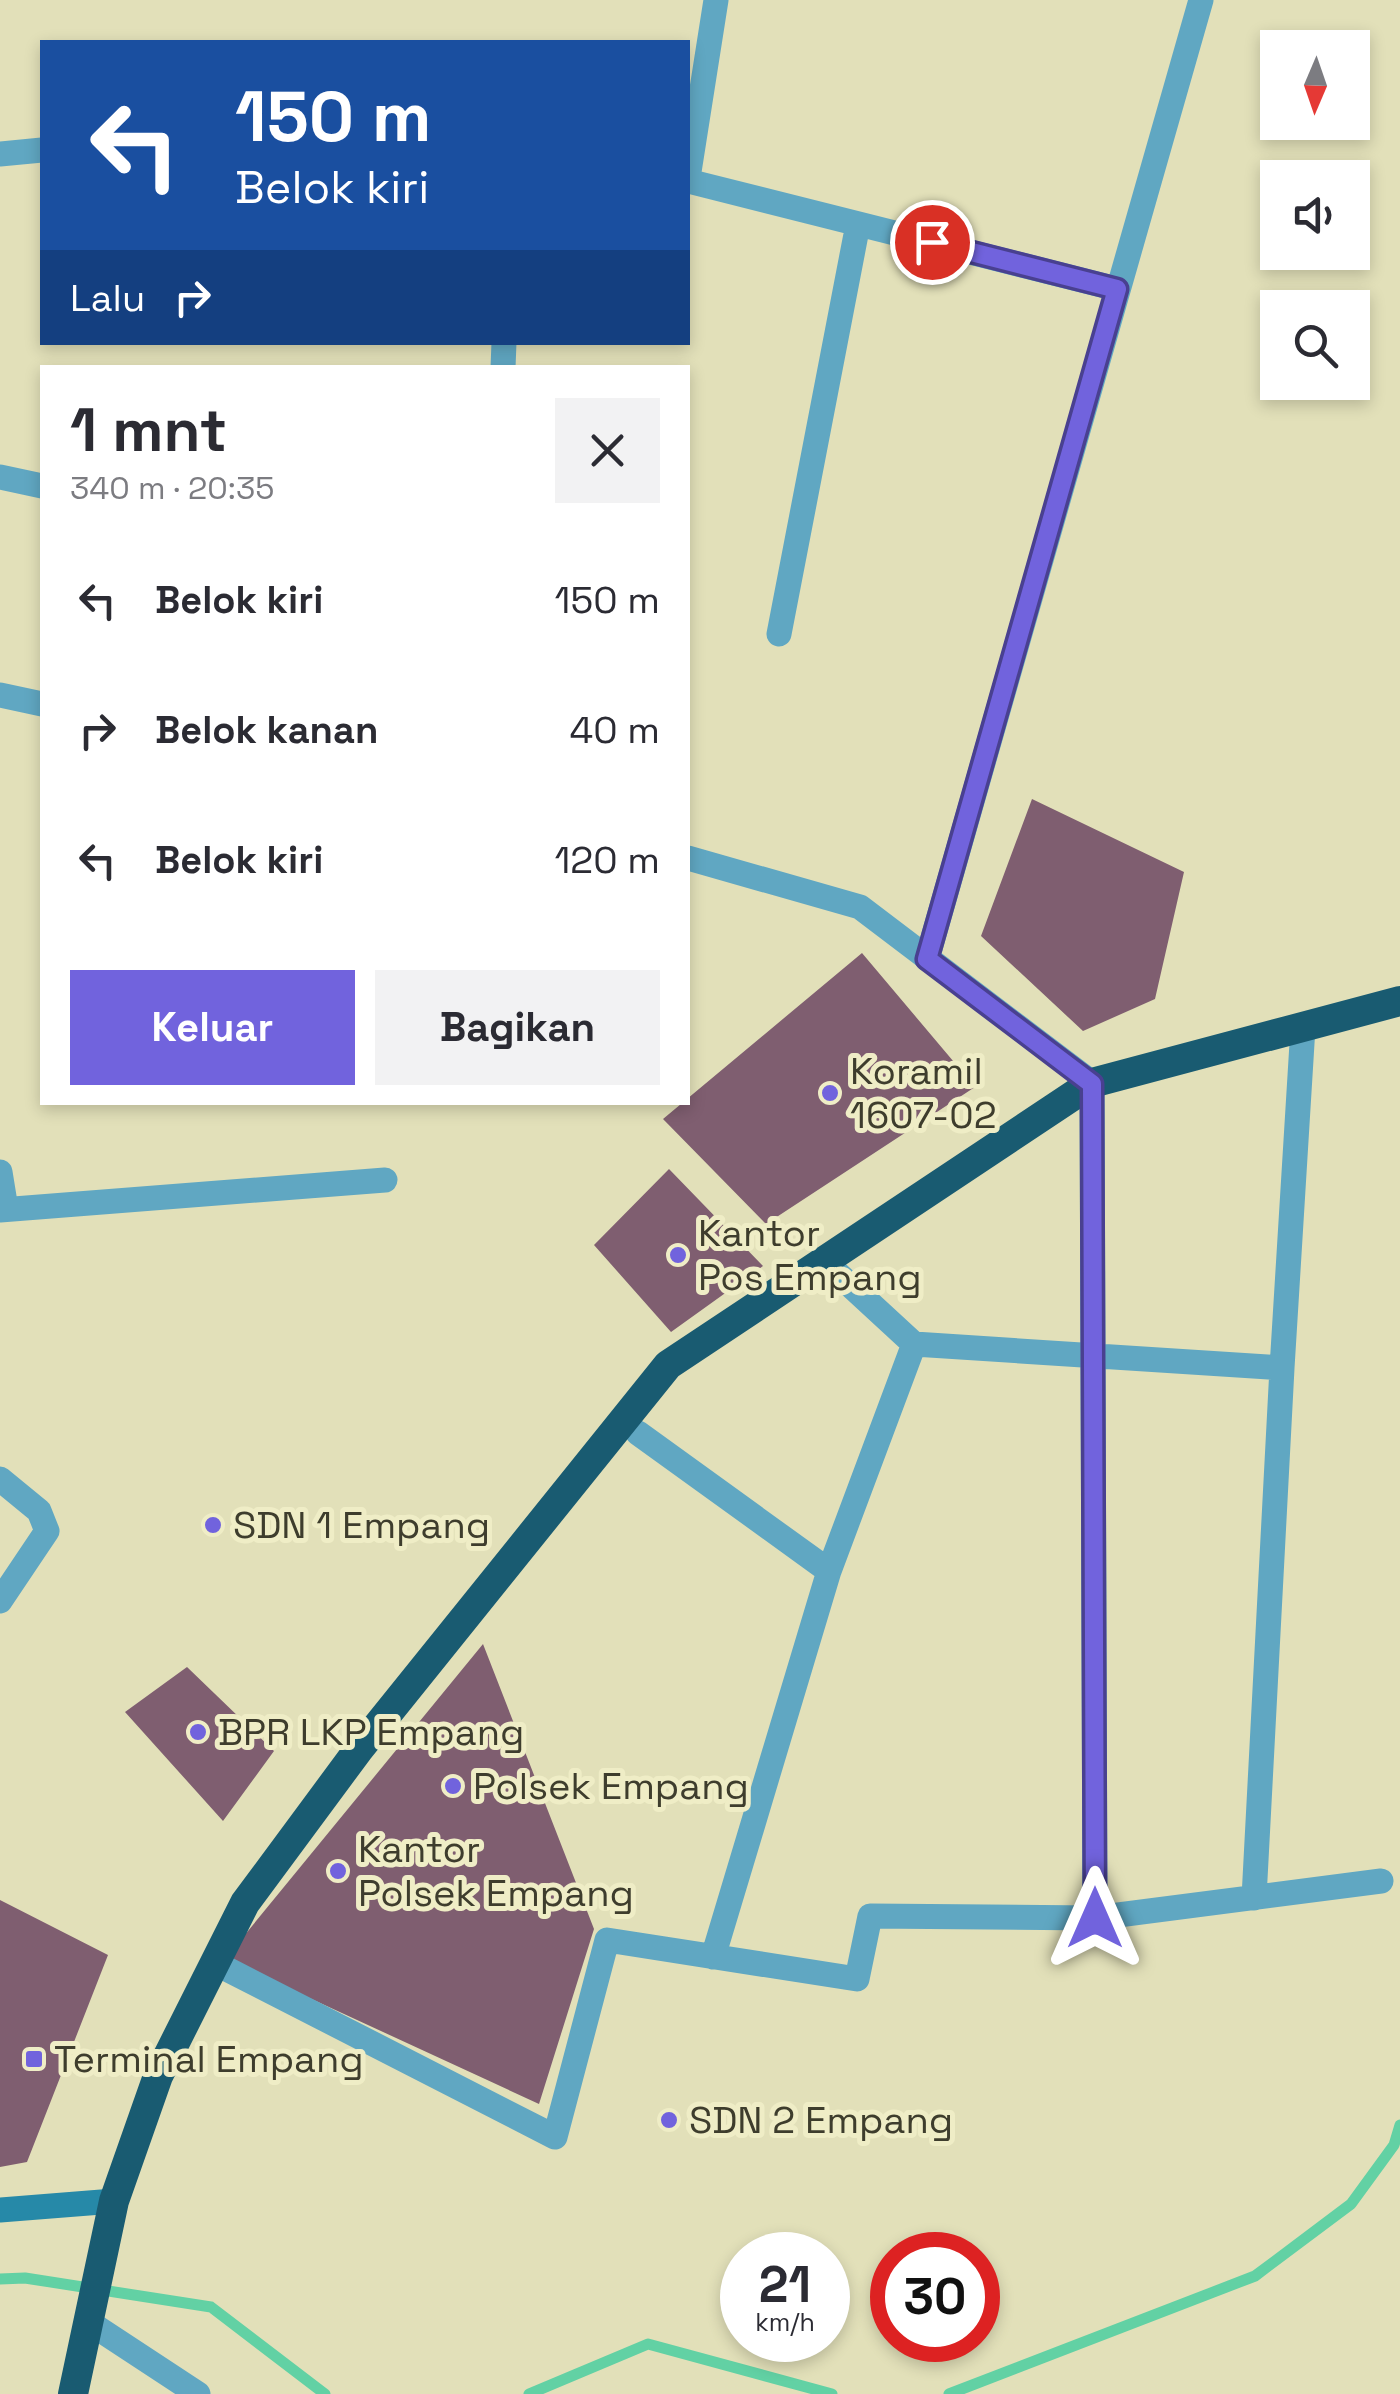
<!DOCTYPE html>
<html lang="id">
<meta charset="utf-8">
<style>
body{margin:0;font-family:"Space Grotesk",sans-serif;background:#f2f2f3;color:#2b2b33;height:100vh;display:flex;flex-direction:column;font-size:38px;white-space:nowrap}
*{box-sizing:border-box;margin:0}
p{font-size:32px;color:#7c7c81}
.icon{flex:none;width:55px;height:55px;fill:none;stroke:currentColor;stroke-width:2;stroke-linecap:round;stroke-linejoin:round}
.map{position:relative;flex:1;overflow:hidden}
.side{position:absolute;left:40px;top:365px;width:650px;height:740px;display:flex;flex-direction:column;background:#fff;border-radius:0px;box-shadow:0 5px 15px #0003}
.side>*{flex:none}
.banner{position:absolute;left:40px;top:40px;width:650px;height:305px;border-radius:0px;box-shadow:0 5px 15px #0003;background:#1a4fa0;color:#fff;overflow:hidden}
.needle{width:65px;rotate:182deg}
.fabs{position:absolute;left:1260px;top:30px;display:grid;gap:20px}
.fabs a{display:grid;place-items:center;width:110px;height:110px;border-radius:0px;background:#fff;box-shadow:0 5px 15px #0003;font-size:50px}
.speed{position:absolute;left:720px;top:2232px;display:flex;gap:20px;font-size:50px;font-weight:700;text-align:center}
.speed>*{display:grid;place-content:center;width:130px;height:130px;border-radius:50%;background:#fff;box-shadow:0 5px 15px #0003;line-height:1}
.speed small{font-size:25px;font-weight:400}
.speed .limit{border:15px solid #d22;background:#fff;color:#111}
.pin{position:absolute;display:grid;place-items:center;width:85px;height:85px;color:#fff;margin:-42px;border:5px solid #fff;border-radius:50%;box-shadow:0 2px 10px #0007}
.me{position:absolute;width:110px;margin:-55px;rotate:0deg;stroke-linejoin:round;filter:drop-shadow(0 0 8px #0008)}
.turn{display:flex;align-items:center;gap:35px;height:210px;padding:0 30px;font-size:45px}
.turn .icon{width:130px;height:130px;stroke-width:2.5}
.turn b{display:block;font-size:70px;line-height:85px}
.then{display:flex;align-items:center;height:95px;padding:0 30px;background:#0003;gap:20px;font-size:38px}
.round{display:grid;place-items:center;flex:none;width:105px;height:105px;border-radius:0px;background:#f2f2f3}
.headline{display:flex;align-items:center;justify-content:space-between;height:170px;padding:0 30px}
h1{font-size:60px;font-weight:700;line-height:75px}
.primary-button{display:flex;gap:20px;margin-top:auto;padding:20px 30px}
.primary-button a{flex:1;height:115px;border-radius:0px;background:#7163dd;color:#fff;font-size:40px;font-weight:700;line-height:115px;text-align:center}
.primary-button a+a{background:#f2f2f3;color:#2b2b33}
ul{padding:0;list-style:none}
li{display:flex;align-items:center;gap:30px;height:130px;padding:0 30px}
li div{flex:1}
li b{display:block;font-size:38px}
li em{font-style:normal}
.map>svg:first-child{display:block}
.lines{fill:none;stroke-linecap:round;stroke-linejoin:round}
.stream{stroke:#62d1a4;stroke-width:11}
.building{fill:#7f5e70}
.street{stroke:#60a7c2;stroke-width:25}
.secondary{stroke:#2689a8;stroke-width:25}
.highway{stroke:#195b71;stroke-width:30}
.route-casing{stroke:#494090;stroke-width:25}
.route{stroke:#7163dd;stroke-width:18}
.poi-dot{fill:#7163dd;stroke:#efedc6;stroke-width:4}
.labels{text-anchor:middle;stroke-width:10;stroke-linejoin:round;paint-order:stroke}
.poi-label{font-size:38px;fill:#3e3d2d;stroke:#efedc6;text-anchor:start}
</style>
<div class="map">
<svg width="1400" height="2394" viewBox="0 0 1400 2394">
<rect width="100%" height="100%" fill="#e2e0b9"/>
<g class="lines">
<path class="stream" d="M0 2279 25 2278 211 2307 325 2394
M529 2394 648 2344 832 2394
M949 2394 1255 2276 1351 2204 1394 2145 1400 2125"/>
</g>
<path class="building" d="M1032 799 1184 872 1155 999 1083 1031 981 936Z
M862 953 975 1087 766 1224 663 1119Z
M669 1169 763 1266 671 1332 594 1245Z
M483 1644 594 1929 539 2104 225 1959Z
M187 1667 274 1751 223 1821 125 1712Z
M0 1900 108 1955 27 2162 0 2167Z"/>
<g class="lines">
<path class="street" d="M0 154 42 150
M688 178 716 0
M688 181 1117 289
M503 368 504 342
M0 477 42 486
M779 634 858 224
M0 695 42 704
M927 959 1201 0
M0 1172 6 1209
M0 1210 385 1180
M824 1261 914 1344 1282 1368 1254 1898
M1282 1368 1303 1027
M638 1433 829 1571 713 1957
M0 1479 39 1511 47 1531 0 1601
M829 1571 914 1344
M1095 1918 1381 1881
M215 1963 555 2137 607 1940 857 1979 870 1916 1095 1918 1092 1083 860 907 688 858
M90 2323 198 2394"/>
<path class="secondary" d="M0 2210 114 2201"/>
<path class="highway" d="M73 2394 114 2201 158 2076 245 1903 359 1749 668 1365 1092 1083 1400 1001"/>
</g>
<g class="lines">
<defs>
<path id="route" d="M932 242 1117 289 927 959 1092 1084 1095 1918"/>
</defs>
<use href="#route" class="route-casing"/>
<use href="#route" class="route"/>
</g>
<g class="poi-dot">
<circle cx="830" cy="1093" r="10"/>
<circle cx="678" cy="1255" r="10"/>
<circle cx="213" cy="1525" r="10"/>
<circle cx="198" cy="1732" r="10"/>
<circle cx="453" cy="1786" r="10"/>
<circle cx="338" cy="1871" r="10"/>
<rect x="24" y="2049" width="20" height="20" rx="5"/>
<circle cx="669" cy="2120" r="10"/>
</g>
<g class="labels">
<g class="poi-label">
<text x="850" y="1084">Koramil<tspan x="850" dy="44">1607-02</tspan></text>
<text x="698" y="1246">Kantor<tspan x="698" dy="44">Pos Empang</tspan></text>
<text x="233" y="1538">SDN 1 Empang</text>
<text x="218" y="1745">BPR LKP Empang</text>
<text x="473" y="1799">Polsek Empang</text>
<text x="358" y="1862">Kantor<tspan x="358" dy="44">Polsek Empang</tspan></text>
<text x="54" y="2072">Terminal Empang</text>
<text x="689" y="2133">SDN 2 Empang</text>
</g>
</g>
</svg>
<div class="fabs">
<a><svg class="needle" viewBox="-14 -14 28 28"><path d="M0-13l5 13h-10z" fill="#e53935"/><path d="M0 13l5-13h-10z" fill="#7c7c81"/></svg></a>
<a><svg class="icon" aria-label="sound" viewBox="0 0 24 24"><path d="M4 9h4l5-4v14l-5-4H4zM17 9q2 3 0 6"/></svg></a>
<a><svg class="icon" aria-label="search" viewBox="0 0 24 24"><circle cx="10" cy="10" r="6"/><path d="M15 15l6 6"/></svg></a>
</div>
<div class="speed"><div>21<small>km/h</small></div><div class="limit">30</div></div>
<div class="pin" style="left:932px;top:242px;background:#d93025"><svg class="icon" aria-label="arrive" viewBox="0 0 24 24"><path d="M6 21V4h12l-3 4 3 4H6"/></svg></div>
<svg class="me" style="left:1095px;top:1918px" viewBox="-20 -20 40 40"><path d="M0-17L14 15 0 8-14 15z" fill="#7163dd" stroke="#fff" stroke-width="4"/></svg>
<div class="banner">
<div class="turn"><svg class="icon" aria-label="left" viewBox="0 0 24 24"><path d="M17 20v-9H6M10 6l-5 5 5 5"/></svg><div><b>150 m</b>Belok kiri</div></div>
<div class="then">Lalu<svg class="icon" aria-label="right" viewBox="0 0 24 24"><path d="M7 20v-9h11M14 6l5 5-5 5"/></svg></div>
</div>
<section class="side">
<div class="headline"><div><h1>1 mnt</h1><p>340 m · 20:35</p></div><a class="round"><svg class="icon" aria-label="close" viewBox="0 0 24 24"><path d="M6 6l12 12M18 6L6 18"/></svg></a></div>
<ul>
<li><svg class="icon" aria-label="left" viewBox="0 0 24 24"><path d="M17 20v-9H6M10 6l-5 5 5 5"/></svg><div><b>Belok kiri</b></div><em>150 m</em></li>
<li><svg class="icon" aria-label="right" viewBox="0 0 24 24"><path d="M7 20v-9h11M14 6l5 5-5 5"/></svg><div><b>Belok kanan</b></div><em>40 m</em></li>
<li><svg class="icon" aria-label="left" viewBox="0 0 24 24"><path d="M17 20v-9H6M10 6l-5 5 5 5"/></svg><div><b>Belok kiri</b></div><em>120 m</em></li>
</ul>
<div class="primary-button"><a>Keluar</a><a>Bagikan</a></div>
</section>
</div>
